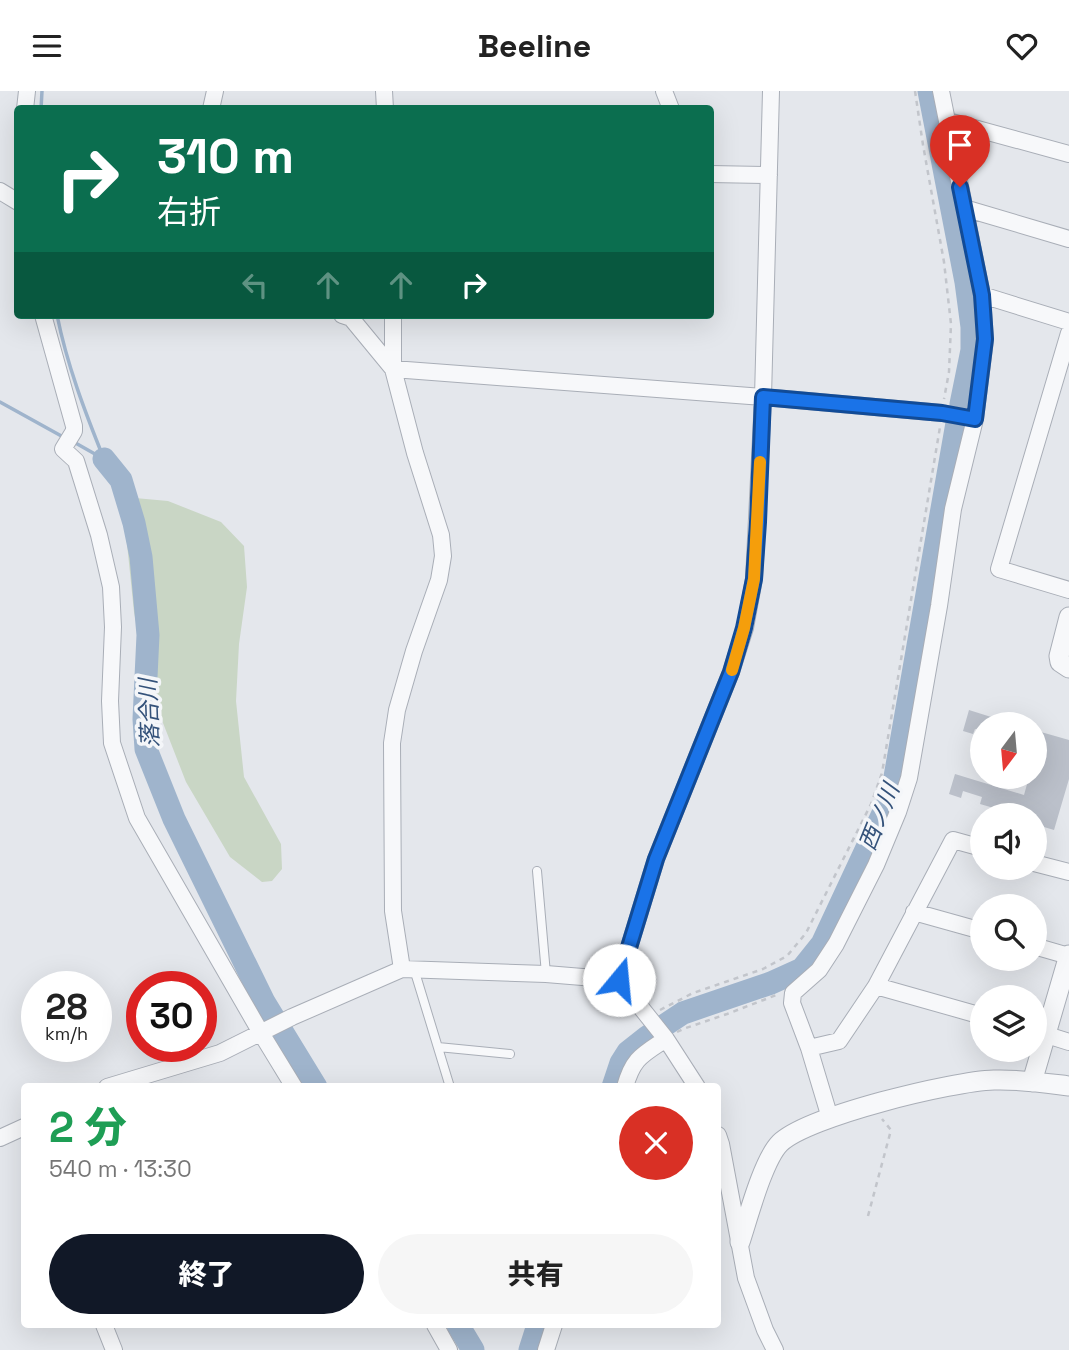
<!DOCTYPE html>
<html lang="ja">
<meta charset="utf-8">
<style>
body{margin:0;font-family:"Space Grotesk","Noto Sans JP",sans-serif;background:#f6f6f6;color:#222;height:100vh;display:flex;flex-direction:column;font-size:26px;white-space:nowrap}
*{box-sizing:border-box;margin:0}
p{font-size:23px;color:#767676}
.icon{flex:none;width:38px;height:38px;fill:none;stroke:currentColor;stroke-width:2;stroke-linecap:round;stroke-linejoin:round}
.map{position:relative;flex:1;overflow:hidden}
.side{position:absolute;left:21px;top:992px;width:700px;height:245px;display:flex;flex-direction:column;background:#fff;border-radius:7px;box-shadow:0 7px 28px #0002}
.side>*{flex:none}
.banner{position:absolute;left:14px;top:14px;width:700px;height:214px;border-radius:7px;box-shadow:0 7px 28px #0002;background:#0b6e4f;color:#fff;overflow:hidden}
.needle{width:46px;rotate:196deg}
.fabs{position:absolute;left:970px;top:621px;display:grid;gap:14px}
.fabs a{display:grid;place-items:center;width:77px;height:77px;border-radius:50%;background:#fff;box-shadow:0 7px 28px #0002;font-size:35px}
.speed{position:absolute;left:21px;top:880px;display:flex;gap:14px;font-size:35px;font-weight:700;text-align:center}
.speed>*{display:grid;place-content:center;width:91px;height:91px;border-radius:50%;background:#fff;box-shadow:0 7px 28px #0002;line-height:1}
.speed small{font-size:18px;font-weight:400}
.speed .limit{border:10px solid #d22;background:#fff;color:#111}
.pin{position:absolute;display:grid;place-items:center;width:60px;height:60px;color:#fff;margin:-72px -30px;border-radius:50% 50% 50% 0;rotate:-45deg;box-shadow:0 0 7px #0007}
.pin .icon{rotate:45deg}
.me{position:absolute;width:77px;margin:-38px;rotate:17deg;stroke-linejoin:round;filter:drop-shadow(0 0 5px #0008)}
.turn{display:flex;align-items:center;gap:24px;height:147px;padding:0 28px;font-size:32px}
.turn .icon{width:91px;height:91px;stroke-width:2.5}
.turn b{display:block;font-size:49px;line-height:60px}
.lanes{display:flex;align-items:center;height:66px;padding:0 28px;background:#0003;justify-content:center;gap:35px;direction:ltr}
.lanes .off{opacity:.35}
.round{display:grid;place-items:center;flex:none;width:74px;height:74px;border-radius:37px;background:#f6f6f6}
.summary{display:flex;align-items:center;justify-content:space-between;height:119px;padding:0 28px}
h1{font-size:42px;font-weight:800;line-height:52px;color:#1e9e55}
.action{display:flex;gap:14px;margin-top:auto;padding:14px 28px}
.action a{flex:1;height:80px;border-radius:42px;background:#111827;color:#fff;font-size:28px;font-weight:800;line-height:80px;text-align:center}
.action a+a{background:#f6f6f6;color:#222}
header{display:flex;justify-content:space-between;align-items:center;height:91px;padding:0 28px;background:#fff;font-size:32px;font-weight:800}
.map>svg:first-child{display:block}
.green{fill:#c9d6c5}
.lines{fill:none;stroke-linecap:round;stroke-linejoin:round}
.stream{stroke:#9fb4cc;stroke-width:3.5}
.river{stroke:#9fb4cc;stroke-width:23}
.building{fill:#bbc0ca}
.service-casing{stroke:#a9aeb7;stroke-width:10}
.minor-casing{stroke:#a9aeb7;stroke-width:18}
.tertiary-casing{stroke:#a9aeb7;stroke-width:21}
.path{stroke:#c2c5cb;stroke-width:2.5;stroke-dasharray:5 5;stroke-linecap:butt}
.service{stroke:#f7f8fa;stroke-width:8}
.minor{stroke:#f7f8fa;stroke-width:16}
.tertiary{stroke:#f7f8fa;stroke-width:19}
.route-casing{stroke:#114b97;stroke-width:18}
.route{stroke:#1a73e8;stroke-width:12}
.slow{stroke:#f59e0b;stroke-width:12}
.labels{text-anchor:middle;stroke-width:7;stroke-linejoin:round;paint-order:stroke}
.water-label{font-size:23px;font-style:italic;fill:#34527a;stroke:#f4f6f9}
</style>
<header><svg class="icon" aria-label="menu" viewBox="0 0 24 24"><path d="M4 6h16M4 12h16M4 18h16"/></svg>Beeline<svg class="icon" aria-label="heart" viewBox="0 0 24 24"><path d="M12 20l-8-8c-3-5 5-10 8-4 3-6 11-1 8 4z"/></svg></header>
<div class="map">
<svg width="1069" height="1259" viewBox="0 0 1069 1259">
<rect width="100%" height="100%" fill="#e4e7ec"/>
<path class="green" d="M135 407 168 410 221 431 244 455 247 496 239 553 236 610 244 686 281 753 282 778 272 790 262 791 230 766 186 691 149 596 134 521 126 443Z"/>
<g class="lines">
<path class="stream" d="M41 18 42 0
M57 224C67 274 85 321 104 368
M0 311 65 347
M72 350 102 367"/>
<path class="river" d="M929 0 966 191 972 236V259L961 313
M104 368 121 389 134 432 141 466 148 544 144 628 146 658 174 728 264 911 316 996
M613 996 621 972 628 961 647 946 683 922 771 892 802 878 822 853 892 703 957 332
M458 1234 473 1259
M530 1259 538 1234"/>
</g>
<path class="building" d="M969 619 1007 631 1006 634H982V640L975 638 973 643 963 640Z
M1034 639 1069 649V688L1054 739 1034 733V724H1025L1026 719 1006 713 1004 720 980 713 982 706 963 700 961 707 949 703 955 683 1024 704 1029 686H1034V670L1038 657 1034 656Z"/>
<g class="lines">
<defs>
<path id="service" d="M537 780 546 883
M414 878 450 996
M438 956 510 963"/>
<path id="minor" d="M384 0 385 18
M664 0 671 18
M25 18 27 0
M211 18 215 0
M948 30 1069 63
M710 83 769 84
M0 100 18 111
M964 117 1069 148
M982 204 1069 231
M43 224 74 335V340L63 358 76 370 99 444 111 496 113 536 110 610 112 652 137 727 261 942 294 996
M342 224 351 227 393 278 763 306 942 322 975 328
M393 224V278L415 362 441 444 443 465 439 489 414 560 397 619 392 652 393 820 402 878
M1069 242 999 478 1069 499
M1034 772 1069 781
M914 821 982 840
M1034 855 1069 865
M619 889 656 768 731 581 745 537 754 488 763 306 771 0
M876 895 982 925
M1034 940 1069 951
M809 957 839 950 876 895 953 749 982 757
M107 996 220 962 292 926 402 878 546 883 619 889 666 948 697 996
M625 996C633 967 642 964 666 948
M830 1027 809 957 792 912 793 902 819 879 836 853 876 774 898 721 909 687 939 515 953 418 975 328 985 249 982 204 941 0
M718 1044 721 1053 746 1187 765 1239 775 1259
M0 1047 24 1036
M104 1234 114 1259
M435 1234 449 1259
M546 1259 554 1234"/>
<path id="tertiary" d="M1069 526 1059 565 1060 571 1069 577
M1032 991 1069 864
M740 1151C748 1127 763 1069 780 1052 808 1025 953 990 994 989 1019 988 1045 992 1069 995"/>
</defs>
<use href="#service" class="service-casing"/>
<use href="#minor" class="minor-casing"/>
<use href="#tertiary" class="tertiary-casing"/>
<path class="path" d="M915 0 923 54 944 171 951 233 949 281 944 308
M660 919 693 902 763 878 787 865 806 842 871 713 882 682 940 336
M677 941 683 938 727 923 779 903
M868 1125 891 1039 882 1028"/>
<use href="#service" class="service"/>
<use href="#minor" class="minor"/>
<use href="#tertiary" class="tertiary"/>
</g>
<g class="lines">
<defs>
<path id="route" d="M619 889 656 768 731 581 744 537 754 488 758 431 763 306 942 322 975 328 985 248 982 204 960 96"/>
</defs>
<use href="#route" class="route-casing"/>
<use href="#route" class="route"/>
<path class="slow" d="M732 579 744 537 754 488 760 371"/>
</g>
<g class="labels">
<g class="water-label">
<text transform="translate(149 622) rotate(-92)" y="8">落合川</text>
<text transform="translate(879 726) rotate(-68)" y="8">西ノ川</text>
</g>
</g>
</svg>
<div class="fabs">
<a><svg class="needle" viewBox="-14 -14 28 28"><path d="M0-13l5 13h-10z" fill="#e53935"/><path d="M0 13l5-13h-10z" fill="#767676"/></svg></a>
<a><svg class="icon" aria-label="sound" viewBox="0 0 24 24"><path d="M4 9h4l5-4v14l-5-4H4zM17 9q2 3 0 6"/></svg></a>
<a><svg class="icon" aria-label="search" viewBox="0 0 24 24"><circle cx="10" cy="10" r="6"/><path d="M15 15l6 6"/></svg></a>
<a><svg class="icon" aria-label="layers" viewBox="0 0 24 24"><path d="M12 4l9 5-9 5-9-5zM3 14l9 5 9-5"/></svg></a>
</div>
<div class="speed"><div>28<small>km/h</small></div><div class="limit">30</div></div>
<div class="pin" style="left:960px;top:96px;background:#d93025"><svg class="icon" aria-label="arrive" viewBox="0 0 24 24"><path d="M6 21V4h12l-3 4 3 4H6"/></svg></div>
<svg class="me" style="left:619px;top:889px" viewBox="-20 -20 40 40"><circle r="19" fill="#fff"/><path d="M0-13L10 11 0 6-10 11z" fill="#1a73e8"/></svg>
<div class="banner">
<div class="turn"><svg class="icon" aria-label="right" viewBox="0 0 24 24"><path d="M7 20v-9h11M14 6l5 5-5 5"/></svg><div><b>310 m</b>右折</div></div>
<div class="lanes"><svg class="icon off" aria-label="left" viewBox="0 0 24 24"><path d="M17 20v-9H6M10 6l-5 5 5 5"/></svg><svg class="icon off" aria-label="ahead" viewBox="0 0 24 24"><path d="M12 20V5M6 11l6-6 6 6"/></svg><svg class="icon off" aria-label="ahead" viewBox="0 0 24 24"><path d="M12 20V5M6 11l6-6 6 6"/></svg><svg class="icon" aria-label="right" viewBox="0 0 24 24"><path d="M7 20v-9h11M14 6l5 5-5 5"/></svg></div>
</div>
<section class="side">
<div class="summary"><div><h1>2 分</h1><p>540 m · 13:30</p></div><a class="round" style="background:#d93025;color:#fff"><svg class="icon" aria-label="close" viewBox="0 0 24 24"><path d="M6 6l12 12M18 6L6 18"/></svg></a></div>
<div class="action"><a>終了</a><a>共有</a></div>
</section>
</div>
